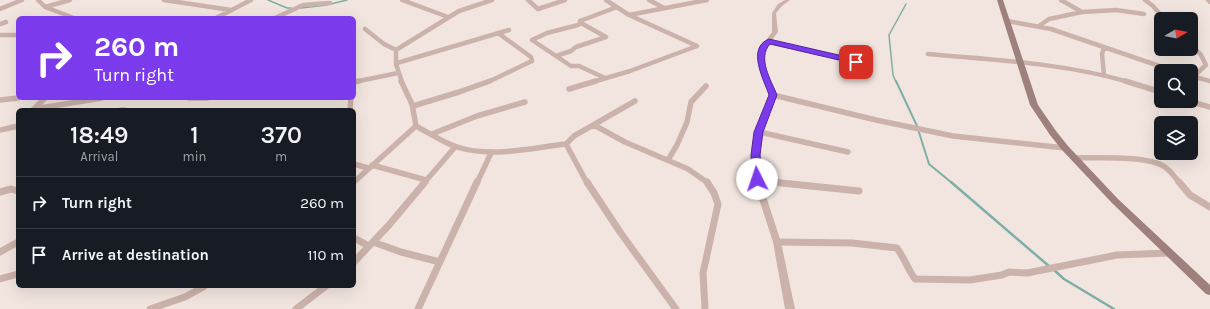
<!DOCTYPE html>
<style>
body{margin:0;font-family:Karla,sans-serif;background:#242831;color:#f1f3f6;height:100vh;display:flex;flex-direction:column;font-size:15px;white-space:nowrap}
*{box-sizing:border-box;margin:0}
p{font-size:13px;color:#9ea1a6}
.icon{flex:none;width:22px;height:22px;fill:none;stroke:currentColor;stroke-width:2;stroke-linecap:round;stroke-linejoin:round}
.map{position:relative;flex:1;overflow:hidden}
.side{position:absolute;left:16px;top:108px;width:340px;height:180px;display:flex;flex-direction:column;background:#171b24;border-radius:6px;box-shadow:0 4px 16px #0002}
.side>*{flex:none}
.guide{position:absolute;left:16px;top:16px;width:340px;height:84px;border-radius:6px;box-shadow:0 4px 16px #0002;background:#7c3aed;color:#fff;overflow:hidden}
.needle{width:26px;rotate:80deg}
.buttons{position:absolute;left:1154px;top:12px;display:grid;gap:8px}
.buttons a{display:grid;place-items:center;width:44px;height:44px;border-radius:6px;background:#171b24;box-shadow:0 4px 16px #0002;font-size:20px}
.pin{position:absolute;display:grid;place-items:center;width:34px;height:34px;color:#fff;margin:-17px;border-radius:8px;box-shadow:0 2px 6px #0006}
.me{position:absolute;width:44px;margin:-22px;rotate:356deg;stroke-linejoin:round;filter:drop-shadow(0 0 3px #0008)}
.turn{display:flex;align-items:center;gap:14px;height:84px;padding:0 12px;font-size:18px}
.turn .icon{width:52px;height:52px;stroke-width:2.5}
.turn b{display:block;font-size:28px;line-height:34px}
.eta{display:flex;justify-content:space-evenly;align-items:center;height:68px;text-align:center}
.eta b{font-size:24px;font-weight:600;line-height:28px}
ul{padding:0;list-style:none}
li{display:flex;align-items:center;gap:12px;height:52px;padding:0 12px;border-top:1px solid #363941}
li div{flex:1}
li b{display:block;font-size:15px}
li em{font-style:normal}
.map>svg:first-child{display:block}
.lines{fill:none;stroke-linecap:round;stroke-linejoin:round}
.stream-far2{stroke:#7eafa6;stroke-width:1.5}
.stream-far1{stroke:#7eafa6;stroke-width:2}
.stream{stroke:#7eafa6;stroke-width:2.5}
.minor-far2{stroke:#cbb2aa;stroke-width:4.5}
.minor-far1{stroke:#cbb2aa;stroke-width:5.5}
.minor{stroke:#cbb2aa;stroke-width:7}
.tertiary{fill:#cbb2aa;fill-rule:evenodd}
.secondary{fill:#9e817c;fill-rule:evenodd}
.route{fill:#7c3aed;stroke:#51269a}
</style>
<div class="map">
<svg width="1210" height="309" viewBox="0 0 1210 309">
<rect width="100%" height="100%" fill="#f2e5df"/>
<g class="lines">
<path class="stream-far2" d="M268 0 287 8H291
M331 4 347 0
M301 8 327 5
M896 82 893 75 889 35 906 4"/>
<path class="stream-far1" d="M896 81 917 126 929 164 952 183"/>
<path class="stream" d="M951 182 1050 267
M1054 270 1064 279 1114 309"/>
<path class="minor-far2" d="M38 0 45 7 74 18
M164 0 231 10
M402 0 448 17
M528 0 538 9 565 0
M606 0 629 15 697 46
M649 0 664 8
M1145 0 1153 6 1164 19
M1208 0 1210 2
M45 7 70 0
M0 9 22 0
M1082 12 1116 10 1144 14
M629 15 707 0
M216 18 251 0
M275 18 303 5 330 3
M1007 21 1051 29 1174 71
M581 23 606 37
M0 24 6 22
M1039 26 1049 19 1082 12 1061 0
M365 29 384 44 396 50
M0 35H16
M769 42 869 64
M1191 44 1201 55 1206 65 1194 76
M1104 47 1102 54 1104 75
M928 54C995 60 1063 63 1129 82
M556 56 571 51 576 47 606 37
M397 63 509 30
M1192 76 1210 81
M605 78 579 66H571L532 40 547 33 578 25 581 23 580 21 617 7
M354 82 398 73
M402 82 396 64V50L459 11 492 0
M488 82 532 61 531 57 498 33
M593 82 630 71 697 46"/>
<path class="minor-far1" d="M401 81 412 104 416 126
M1125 81 1161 92
M354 82 359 81
M569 89 596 81
M773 95 876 120 953 136 1065 148
M189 98H207
M0 100 18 98
M1189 101 1210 107
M413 106 459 92 490 81
M34 109 102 98
M33 110 45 98
M121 110H125
M350 110 351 98
M594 125 625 142 688 169 708 183
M416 126C427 132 446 144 457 147 492 158 530 148 566 144L574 136 635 101
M0 130 18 126
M759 132 848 152
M432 134 477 116 525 102
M566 144 587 183
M1074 158C1095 158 1149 155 1165 167 1171 171 1175 178 1180 183
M668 160 677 145 687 122 691 102 706 86
M354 164 368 168
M372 165 426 180
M757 179 777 183
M354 182 416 126
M424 183 455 147
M477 183 491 153"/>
<path class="minor" d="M587 182 620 232 676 309
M772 182 859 191
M1179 182 1190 195 1210 207
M0 192 11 189 18 191
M354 238 369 246
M373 242 401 252 440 262
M777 242 852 243 897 248C905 259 907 268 915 279L970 280 1002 275 1009 272 1027 273 1117 255 1170 253
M0 252 18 242
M354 262 389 225 425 182
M0 279 18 274
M150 309 185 297 205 286
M296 309 326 286
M418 309 477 182
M705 309 703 273 718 204 714 193 707 182"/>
<path class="tertiary" d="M785 0H790L782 6 776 13 778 32 764 51 766 69 776 95 762 132 759 155 760 168 764 190 781 242 795 309H785L773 242 756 190 752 168 751 155 756 132 770 95 760 69 758 51 772 32V13L778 4Z"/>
<path class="secondary" d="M997 0H1003L1038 105 1056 131 1068 146 1118 199 1210 285V295L1206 294 1112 203 1062 150 1050 135 1030 105Z"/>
</g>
<path class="route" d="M769 39 856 59 859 62 856 64 770 44C757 58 771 80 777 95L763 132 760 155 762 179 757 182 752 179 751 155 754 132 769 95C764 80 746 48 769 39Z"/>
</svg>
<div class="buttons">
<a><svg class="needle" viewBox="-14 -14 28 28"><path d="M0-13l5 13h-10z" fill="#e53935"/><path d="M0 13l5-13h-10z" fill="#9ea1a6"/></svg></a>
<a><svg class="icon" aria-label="search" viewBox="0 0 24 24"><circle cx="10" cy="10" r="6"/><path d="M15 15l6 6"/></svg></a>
<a><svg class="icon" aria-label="layers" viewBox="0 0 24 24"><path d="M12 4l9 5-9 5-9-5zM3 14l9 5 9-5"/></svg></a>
</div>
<div class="pin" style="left:856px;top:62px;background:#d93025"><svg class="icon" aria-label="arrive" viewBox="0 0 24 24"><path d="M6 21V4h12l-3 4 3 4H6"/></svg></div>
<svg class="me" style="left:757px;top:179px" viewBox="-20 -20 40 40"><circle r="19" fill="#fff"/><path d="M0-13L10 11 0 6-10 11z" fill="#7c3aed"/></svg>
<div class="guide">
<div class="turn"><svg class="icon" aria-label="right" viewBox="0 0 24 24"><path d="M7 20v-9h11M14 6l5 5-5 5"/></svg><div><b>260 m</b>Turn right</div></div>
</div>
<section class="side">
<div class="eta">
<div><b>18:49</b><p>Arrival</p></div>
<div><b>1</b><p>min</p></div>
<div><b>370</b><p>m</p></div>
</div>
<ul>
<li><svg class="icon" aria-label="right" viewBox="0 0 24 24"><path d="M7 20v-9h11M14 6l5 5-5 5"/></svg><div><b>Turn right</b></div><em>260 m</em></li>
<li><svg class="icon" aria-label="arrive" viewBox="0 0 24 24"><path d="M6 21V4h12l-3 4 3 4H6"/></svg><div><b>Arrive at destination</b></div><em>110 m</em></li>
</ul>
</section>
</div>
